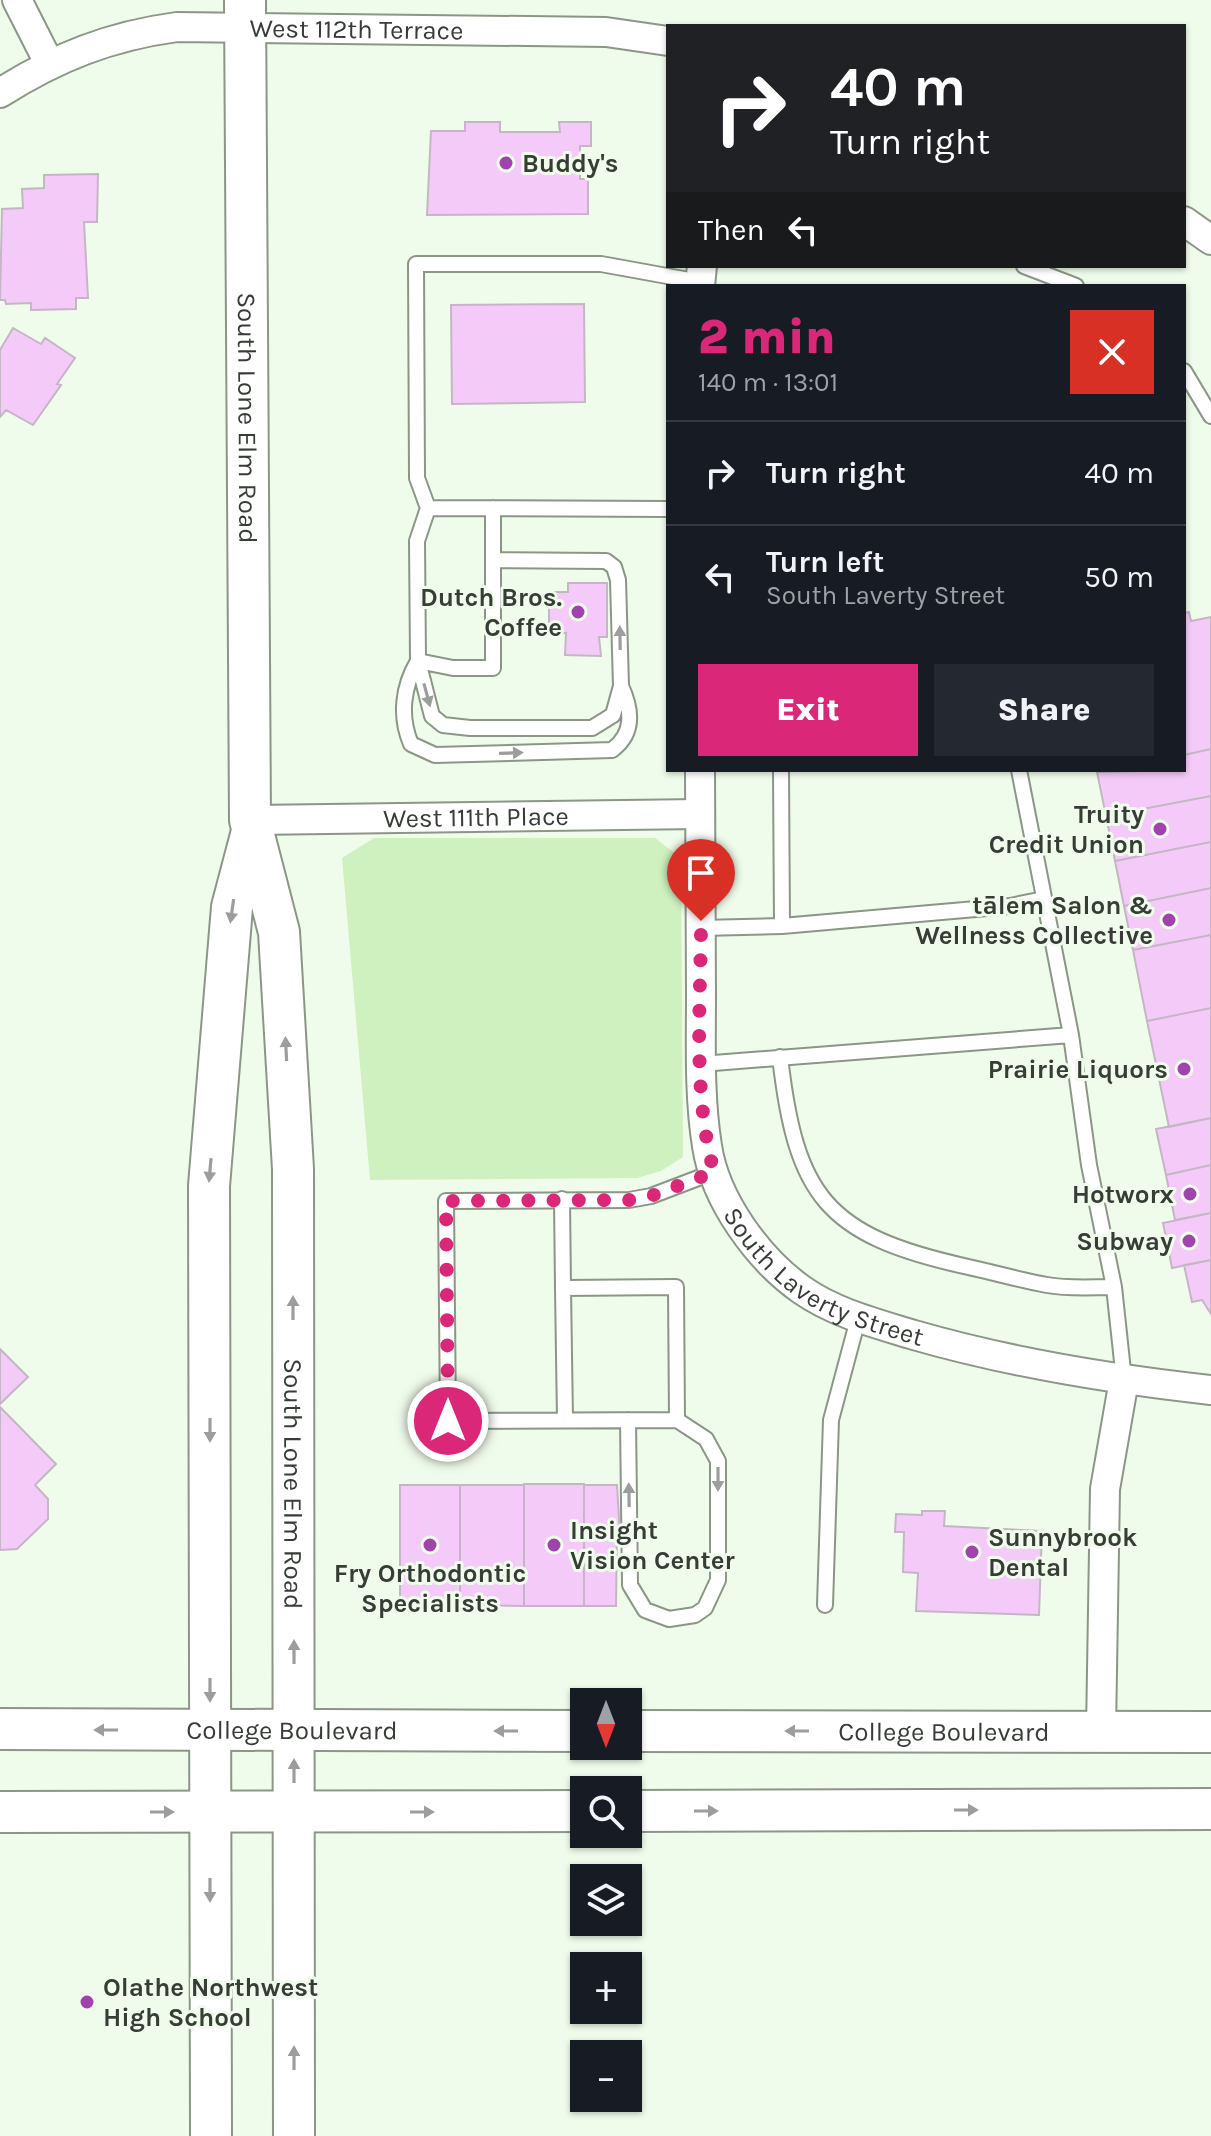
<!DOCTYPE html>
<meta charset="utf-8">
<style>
body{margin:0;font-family:Karla,sans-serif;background:#242831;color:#f1f3f6;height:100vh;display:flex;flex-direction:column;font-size:30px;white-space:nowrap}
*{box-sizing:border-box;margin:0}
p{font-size:26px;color:#9ea1a6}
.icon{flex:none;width:44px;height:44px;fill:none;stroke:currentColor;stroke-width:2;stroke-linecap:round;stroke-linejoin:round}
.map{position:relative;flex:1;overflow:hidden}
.panel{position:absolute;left:666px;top:284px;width:520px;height:488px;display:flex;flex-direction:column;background:#171b24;border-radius:0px;box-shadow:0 2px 6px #0004}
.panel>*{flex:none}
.banner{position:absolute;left:666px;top:24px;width:520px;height:244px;border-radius:0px;box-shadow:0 2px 6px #0004;background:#202124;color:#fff;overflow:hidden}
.needle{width:52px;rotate:180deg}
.controls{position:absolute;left:570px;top:1688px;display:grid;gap:16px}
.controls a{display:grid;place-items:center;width:72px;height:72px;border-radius:0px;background:#171b24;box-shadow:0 2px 6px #0004;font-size:40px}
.pin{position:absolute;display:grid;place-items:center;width:68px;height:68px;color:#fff;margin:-82px -34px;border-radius:50% 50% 50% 0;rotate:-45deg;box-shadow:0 0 8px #0007}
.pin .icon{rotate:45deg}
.me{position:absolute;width:88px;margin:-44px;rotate:0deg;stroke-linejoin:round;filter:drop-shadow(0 0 6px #0008)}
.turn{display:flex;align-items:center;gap:28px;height:168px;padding:0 32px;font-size:36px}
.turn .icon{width:104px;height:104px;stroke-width:2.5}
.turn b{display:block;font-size:56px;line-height:68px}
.then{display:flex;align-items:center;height:76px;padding:0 32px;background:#0003;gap:16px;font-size:30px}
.round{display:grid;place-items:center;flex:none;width:84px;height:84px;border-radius:0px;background:#242831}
.summary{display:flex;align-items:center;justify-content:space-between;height:136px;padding:0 32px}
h1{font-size:48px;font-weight:800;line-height:60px;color:#db2777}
.action{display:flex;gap:16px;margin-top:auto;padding:16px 32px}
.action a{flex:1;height:92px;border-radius:0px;background:#db2777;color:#fff;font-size:32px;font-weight:800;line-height:92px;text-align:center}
.action a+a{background:#242831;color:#f1f3f6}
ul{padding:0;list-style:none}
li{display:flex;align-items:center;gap:24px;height:104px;padding:0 32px;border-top:2px solid #363941}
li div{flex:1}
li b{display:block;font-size:30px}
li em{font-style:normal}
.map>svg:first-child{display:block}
.green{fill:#cef1bf}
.building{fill:#f4cbf8;stroke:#c4b6c5;stroke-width:2}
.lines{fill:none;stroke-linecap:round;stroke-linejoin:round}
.lane-casing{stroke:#8b9686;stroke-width:18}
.street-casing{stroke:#8b9686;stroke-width:32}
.secondary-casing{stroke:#8b9686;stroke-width:44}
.lane{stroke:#fff;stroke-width:14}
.street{stroke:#fff;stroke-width:28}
.secondary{stroke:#fff;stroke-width:40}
.oneway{fill:#9b9e9a}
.route{stroke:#db2777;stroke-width:14;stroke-dasharray:0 25.2}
.poi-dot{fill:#a143ac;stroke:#f0fceb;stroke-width:3}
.labels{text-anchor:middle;stroke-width:6;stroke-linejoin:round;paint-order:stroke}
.street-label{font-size:26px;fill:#373c36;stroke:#f0fceb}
.poi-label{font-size:26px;font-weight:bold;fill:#373c36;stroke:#f0fceb;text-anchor:end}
</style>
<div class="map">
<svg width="1211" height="2136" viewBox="0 0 1211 2136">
<rect width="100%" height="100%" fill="#f0fceb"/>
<path class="green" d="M374 838H655L681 858 683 1157 661 1171 637 1178 370 1180 342 858Z"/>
<path class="building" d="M465 122H500V132H560L559 122H591V146H580V179H588V214L427 215 431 131H465Z
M98 174 97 222H84L88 298H76V309L31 310V303L6 304 5 300H0L2 209 23 208 22 189 44 188V175Z
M584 304 585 402 452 404 451 305Z
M13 328 41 344 45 338 75 358 57 384 61 385 33 425 6 410 0 417V350Z
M568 583H607V637H599L601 656 565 655 566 633H549V592H568Z
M1189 612 1191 621 1211 617V749L1184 755V613Z
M1211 749V796L1106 816 1097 772 1184 770V755Z
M1211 796V842L1115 861 1106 816Z
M1211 842V888L1124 906 1115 861Z
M1211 888V935L1133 950 1124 906Z
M1211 935V1008L1147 1021 1133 950Z
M1211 1008V1118L1169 1127 1147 1021Z
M1211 1118V1165L1166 1175 1156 1129Z
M1211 1165V1213L1175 1220 1166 1175Z
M1211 1213V1260L1172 1268 1163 1223Z
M1211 1260V1314L1202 1300 1192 1302 1184 1265Z
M0 1349 28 1377 0 1404Z
M0 1407 56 1464 35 1485 48 1499V1519L17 1549 0 1550Z
M524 1484H584V1606H524Z
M400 1485H460V1605H400Z
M460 1485H524V1606L460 1605Z
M584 1485H617L620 1533H617L616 1606H584Z
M922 1511H945L944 1526 1042 1531 1039 1615 916 1611 918 1573 903 1572 904 1532H895L896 1514 922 1515Z"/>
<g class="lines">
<defs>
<path id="lane" d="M1024 266 1076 286
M1184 371 1211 416
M428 508 417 541 418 661 432 716 443 725 470 728H592L613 715 621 686 618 580 614 567 606 561 493 560
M493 508V668H453L418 661C403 686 399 716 411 744L435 755 612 750C635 733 632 710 621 686
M668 509 428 508 417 478 416 264H601L700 282
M781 770 782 926
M1019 770 1071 1035 1089 1165 1114 1287 1124 1380
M701 928 782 926 1010 906 1044 899
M780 1057C796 1196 826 1235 964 1266 992 1272 1019 1280 1047 1285 1069 1289 1092 1287 1114 1287
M701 1064 1071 1035
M562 1199 563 1288 676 1287 677 1420 448 1421 446 1201 629 1200 651 1196 714 1172
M563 1288 565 1420
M628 1420 630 1585 645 1610 669 1619 695 1615 705 1608 718 1580V1461L706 1439 677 1420
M825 1605 831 1420 858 1319"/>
<g id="street">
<path d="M17 0 49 63"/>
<path id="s1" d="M0 93C57 57 110 36 177 27L606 32 668 41"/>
<path d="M1184 221 1211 240"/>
<path d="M700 286 702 266"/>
<path id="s2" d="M700 770C701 845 701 920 701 994 701 1044 699 1096 707 1146 715 1200 758 1259 802 1290 835 1313 875 1323 914 1335 1011 1363 1110 1379 1211 1390"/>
<path id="s3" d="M250 820 700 814"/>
<path d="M1101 1731 1105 1489 1124 1380"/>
</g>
<g id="secondary">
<path id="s4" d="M245 0 250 820 279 932 293 1169 294 2136"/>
<path id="s5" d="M0 1729 584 1731"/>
<path id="s6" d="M628 1731 1211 1732"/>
<path d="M628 1811 1211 1809"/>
<path d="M0 1812 584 1811"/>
<path d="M211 2136 209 1186 232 907 251 835"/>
</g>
</defs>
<use href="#lane" class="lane-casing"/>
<use href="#street" class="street-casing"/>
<use href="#secondary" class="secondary-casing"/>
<use href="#lane" class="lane"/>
<use href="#street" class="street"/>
<use href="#secondary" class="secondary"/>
</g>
<defs><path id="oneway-solid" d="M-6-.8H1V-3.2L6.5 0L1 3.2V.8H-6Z" transform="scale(2)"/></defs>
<g class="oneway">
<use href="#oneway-solid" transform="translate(620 638) rotate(-91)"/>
<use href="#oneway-solid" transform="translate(427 695) rotate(75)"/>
<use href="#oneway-solid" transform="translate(511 753) rotate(-2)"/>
<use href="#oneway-solid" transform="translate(232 911) rotate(98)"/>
<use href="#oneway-solid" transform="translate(286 1049) rotate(-93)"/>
<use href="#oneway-solid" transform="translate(210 1170) rotate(95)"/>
<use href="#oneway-solid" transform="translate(293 1308) rotate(-90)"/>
<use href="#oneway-solid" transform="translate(210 1430) rotate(90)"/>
<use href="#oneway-solid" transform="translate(718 1479) rotate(90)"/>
<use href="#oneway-solid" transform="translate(629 1495) rotate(-91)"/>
<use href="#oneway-solid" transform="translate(294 1652) rotate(-90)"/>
<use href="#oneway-solid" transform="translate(210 1690) rotate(90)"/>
<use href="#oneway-solid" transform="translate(106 1730) rotate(-180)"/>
<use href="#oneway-solid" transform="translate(506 1731) rotate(180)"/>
<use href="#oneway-solid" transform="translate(797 1731) rotate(180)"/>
<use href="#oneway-solid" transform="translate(294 1771) rotate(-90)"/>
<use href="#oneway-solid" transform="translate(966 1810)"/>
<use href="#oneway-solid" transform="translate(706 1811)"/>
<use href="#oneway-solid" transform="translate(162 1812)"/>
<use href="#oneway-solid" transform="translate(422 1812)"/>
<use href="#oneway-solid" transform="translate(210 1890) rotate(90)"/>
<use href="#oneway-solid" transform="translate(294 2058) rotate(-90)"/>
</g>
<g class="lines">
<path class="route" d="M448 1421 446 1201 629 1200 651 1196 714 1172C692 1092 701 1003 701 921"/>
</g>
<g class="poi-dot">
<circle cx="506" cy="163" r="8"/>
<circle cx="578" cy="612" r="8"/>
<circle cx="1160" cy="829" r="8"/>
<circle cx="1169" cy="920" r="8"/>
<circle cx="1184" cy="1069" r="8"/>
<circle cx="1190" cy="1194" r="8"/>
<circle cx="1189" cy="1241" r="8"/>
<circle cx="430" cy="1545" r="8"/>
<circle cx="554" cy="1545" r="8"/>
<circle cx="972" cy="1552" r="8"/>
<circle cx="87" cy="2002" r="8"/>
</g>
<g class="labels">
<g class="street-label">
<text dy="9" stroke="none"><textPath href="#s1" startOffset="370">West 112th Terrace</textPath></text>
<text dy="9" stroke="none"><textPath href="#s4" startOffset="418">South Lone Elm Road</textPath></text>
<text dy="9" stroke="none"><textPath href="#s3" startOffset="226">West 111th Place</textPath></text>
<text dy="9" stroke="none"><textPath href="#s2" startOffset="564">South Laverty Street</textPath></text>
<text dy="9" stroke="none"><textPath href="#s4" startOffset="1488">South Lone Elm Road</textPath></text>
<text dy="9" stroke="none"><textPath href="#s5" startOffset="292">College Boulevard</textPath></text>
<text dy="9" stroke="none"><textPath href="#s6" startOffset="316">College Boulevard</textPath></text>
</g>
<g class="poi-label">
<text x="522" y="172" text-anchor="start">Buddy's</text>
<text x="562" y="606">Dutch Bros.<tspan x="562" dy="30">Coffee</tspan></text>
<text x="1144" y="823">Truity<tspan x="1144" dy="30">Credit Union</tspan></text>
<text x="1153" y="914">tālem Salon &amp;<tspan x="1153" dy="30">Wellness Collective</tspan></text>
<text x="1168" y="1078">Prairie Liquors</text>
<text x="1174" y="1203">Hotworx</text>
<text x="1173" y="1250">Subway</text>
<text x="570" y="1539" text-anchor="start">Insight<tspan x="570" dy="30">Vision Center</tspan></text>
<text x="988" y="1546" text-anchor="start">Sunnybrook<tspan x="988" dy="30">Dental</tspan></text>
<text x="430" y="1582" text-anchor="middle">Fry Orthodontic<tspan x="430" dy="30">Specialists</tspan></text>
<text x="103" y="1996" text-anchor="start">Olathe Northwest<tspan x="103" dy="30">High School</tspan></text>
</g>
</g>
</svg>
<div class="controls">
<a><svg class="needle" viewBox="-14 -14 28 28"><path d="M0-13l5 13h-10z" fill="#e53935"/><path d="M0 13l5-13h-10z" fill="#9ea1a6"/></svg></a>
<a><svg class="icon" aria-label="search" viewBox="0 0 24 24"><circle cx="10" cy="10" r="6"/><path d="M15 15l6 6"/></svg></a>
<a><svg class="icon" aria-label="layers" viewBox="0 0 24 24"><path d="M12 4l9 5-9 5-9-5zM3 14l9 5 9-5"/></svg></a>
<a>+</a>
<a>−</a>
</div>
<div class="pin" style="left:701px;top:921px;background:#d93025"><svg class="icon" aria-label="arrive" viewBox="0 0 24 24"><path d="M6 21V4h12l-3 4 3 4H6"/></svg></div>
<svg class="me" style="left:448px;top:1421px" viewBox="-20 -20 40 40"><circle r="17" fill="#db2777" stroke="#fff" stroke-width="3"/><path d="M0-11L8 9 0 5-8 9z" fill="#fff"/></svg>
<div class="banner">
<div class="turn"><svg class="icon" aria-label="right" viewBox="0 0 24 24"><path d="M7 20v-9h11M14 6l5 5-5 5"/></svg><div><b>40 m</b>Turn right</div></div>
<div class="then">Then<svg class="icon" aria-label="left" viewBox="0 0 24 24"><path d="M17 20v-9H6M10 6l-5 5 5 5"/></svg></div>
</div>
<section class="panel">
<div class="summary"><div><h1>2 min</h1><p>140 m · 13:01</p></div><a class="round" style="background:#d93025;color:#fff"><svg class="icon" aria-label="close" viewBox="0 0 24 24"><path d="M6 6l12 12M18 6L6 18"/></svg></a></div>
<ul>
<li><svg class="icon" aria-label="right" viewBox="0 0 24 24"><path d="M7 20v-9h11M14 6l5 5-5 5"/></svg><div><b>Turn right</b></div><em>40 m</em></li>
<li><svg class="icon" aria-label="left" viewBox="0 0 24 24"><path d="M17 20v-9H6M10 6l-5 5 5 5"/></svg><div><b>Turn left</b><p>South Laverty Street</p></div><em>50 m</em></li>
</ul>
<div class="action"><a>Exit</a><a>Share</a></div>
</section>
</div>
